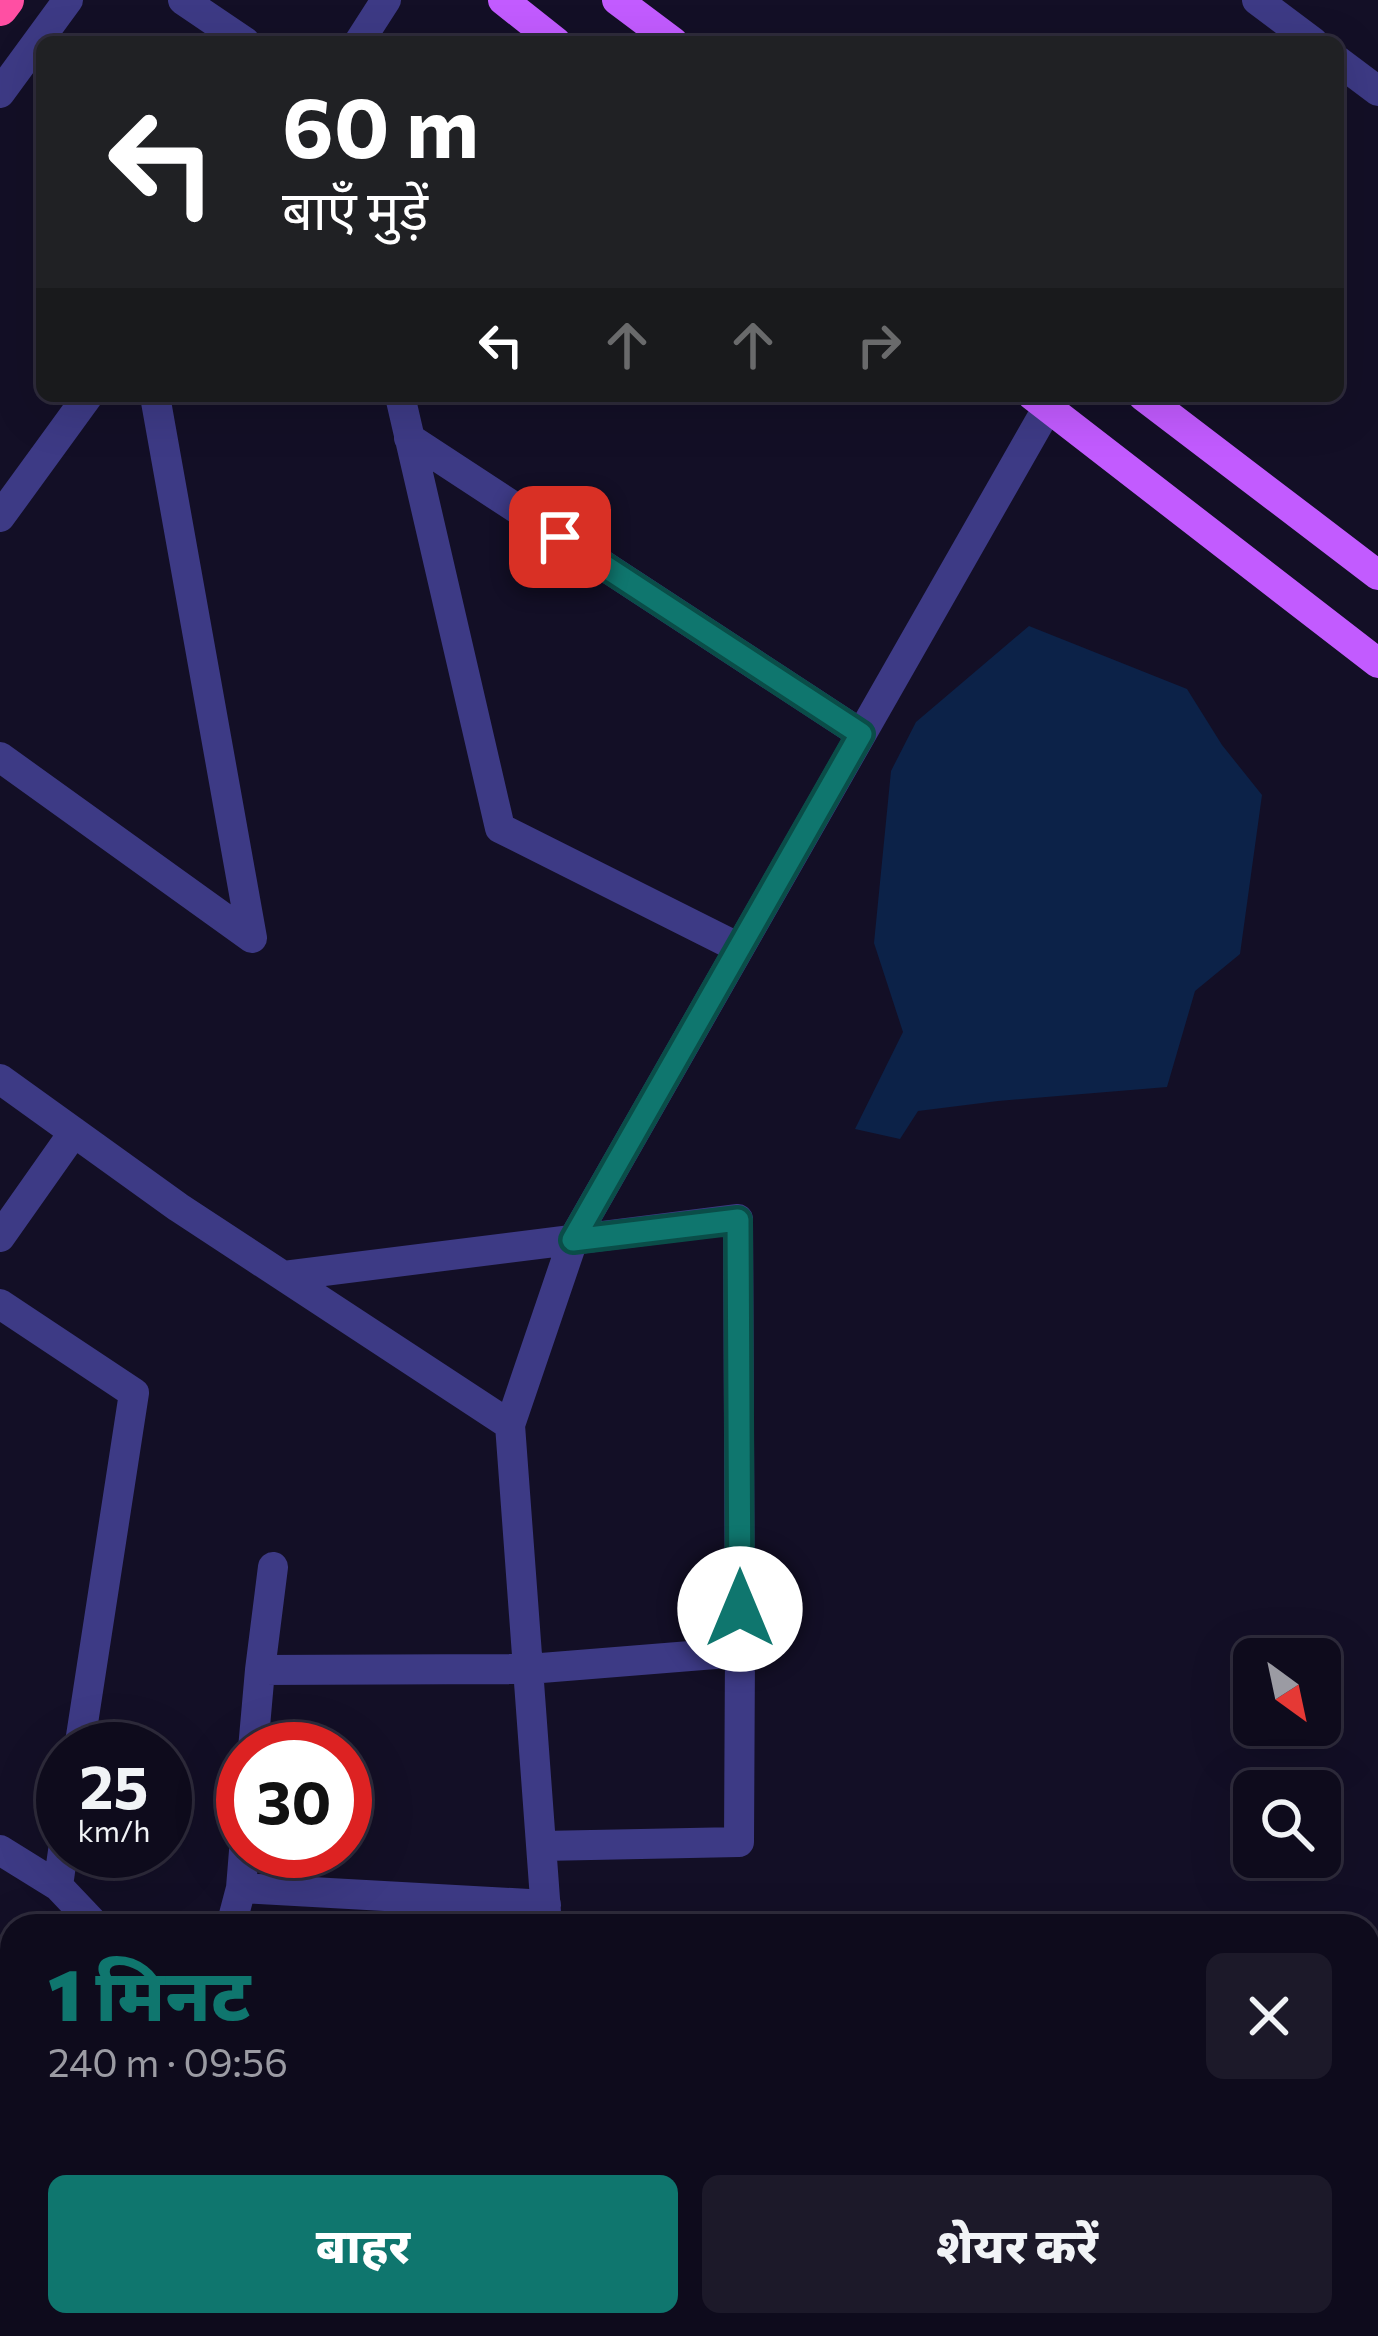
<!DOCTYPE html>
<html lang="hi">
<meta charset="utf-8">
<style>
body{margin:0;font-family:Commissioner,"Noto Sans Devanagari",sans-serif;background:#1c1929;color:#f1f3f6;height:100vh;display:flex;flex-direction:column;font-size:45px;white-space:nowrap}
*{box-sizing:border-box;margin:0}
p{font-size:39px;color:#9b9ba3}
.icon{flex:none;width:66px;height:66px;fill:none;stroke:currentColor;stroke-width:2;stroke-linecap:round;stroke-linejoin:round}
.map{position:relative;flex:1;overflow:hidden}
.details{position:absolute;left:0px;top:1914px;width:1380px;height:423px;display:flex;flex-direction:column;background:#0e0b1c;border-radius:36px 36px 0 0;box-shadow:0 12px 48px #0002,0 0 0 3px #2e2b3b}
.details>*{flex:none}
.hud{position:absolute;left:36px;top:36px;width:1308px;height:366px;border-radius:18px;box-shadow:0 12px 48px #0002,0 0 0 3px #2e2b3b;background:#202124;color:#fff;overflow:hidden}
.needle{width:78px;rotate:147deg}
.fabs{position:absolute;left:1233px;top:1638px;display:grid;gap:24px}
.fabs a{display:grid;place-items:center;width:108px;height:108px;border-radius:18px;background:#0e0b1c;box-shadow:0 12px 48px #0002,0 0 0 3px #2e2b3b;font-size:60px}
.speed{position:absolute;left:36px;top:1722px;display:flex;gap:24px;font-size:60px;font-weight:700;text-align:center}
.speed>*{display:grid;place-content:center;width:156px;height:156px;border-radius:50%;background:#0e0b1c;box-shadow:0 12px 48px #0002,0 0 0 3px #2e2b3b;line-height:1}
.speed small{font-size:30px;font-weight:400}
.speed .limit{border:18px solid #d22;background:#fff;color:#111}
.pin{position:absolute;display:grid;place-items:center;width:102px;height:102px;color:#fff;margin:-51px;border-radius:24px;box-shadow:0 6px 18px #0006}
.me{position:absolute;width:132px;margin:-66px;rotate:0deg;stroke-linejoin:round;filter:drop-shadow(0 0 9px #0008)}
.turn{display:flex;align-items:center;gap:42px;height:252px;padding:0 48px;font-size:54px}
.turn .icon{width:156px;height:156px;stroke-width:2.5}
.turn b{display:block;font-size:84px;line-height:102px}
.lanes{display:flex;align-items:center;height:114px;padding:0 48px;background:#0003;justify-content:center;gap:60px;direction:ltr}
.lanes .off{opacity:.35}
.round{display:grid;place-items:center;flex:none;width:126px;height:126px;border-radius:18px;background:#1c1929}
.overview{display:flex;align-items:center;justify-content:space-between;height:204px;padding:0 48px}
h1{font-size:72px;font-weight:800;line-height:90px;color:#0f766e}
.primary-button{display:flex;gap:24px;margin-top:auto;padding:24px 48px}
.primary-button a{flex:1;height:138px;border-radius:18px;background:#0f766e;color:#fff;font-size:48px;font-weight:800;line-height:138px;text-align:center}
.primary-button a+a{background:#1c1929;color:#f1f3f6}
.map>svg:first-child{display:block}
.water{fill:#0c2248}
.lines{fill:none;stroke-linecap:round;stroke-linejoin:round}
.street{stroke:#3d3a85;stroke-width:30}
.secondary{stroke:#6f6bff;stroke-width:30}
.primary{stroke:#c25bff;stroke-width:30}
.highway{stroke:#ff4fa3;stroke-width:36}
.route-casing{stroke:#0a4d48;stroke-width:30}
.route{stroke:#0f766e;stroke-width:21}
</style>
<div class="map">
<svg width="1378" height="2336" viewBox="0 0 1378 2336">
<rect width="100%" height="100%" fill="#130f26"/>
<path class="water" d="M1029 626 1187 689 1222 745 1262 795 1240 954 1195 991 1167 1087 998 1101 918 1111 900 1139 855 1129 903 1032 874 943 891 771 916 722Z"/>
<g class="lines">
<path class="street" d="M183 0 245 42
M1257 0 1313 42
M359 42 386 0
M1338 61 1378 91
M0 93 68 0
M400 396 500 828 739 948
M409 438 861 734
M0 517 88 396
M0 757 252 938 155 396
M0 1079 178 1207 510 1425 547 1926
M0 1237 74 1132
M284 1276 738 1219 740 1652
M0 1304 134 1393 79 1749
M510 1425 573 1240 1048 407
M260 1670 273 1567
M253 1749 260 1670 529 1669 740 1652 739 1842 542 1846
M0 1850 58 1886 63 1851
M244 1851 241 1888 546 1905
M58 1886 96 1926
M231 1926 241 1888
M0 2130 12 2138
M322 2325 340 2336
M798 2325 817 2336
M269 2336 276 2325
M409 2336 416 2325
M895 2336 903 2325"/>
<path class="secondary" d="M1368 2229 1378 2217
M1284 2336 1293 2325"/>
<path class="primary" d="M503 0 556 42
M617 0 673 42
M1033 396 1378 663
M1143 396 1378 575"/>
<path class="highway" d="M0 8 6 0"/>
</g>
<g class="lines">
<defs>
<path id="route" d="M560 537 861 734 573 1240 738 1220 740 1609"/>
</defs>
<use href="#route" class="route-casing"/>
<use href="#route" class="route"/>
</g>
</svg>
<div class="fabs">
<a><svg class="needle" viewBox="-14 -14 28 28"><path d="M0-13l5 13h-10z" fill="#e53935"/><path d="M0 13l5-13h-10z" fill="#9b9ba3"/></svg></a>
<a><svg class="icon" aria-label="search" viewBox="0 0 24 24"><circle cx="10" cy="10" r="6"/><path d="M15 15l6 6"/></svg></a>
</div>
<div class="speed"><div>25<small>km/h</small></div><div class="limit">30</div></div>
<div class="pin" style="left:560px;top:537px;background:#d93025"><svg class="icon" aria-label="arrive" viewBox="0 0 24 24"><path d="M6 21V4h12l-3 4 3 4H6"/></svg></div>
<svg class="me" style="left:740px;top:1609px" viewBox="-20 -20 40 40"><circle r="19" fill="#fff"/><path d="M0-13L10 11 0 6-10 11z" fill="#0f766e"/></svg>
<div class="hud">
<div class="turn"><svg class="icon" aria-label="left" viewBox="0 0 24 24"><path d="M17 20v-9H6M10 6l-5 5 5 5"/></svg><div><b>60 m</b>बाएँ मुड़ें</div></div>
<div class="lanes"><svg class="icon" aria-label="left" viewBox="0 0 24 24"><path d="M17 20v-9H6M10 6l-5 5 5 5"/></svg><svg class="icon off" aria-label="ahead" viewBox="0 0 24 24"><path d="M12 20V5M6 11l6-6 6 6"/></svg><svg class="icon off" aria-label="ahead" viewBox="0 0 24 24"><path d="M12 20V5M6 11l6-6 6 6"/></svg><svg class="icon off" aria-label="right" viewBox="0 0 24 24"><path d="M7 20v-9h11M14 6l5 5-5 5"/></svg></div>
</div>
<section class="details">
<div class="overview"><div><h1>1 मिनट</h1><p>240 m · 09:56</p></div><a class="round"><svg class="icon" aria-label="close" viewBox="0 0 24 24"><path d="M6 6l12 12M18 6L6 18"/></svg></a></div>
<div class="primary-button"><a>बाहर</a><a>शेयर करें</a></div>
</section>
</div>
